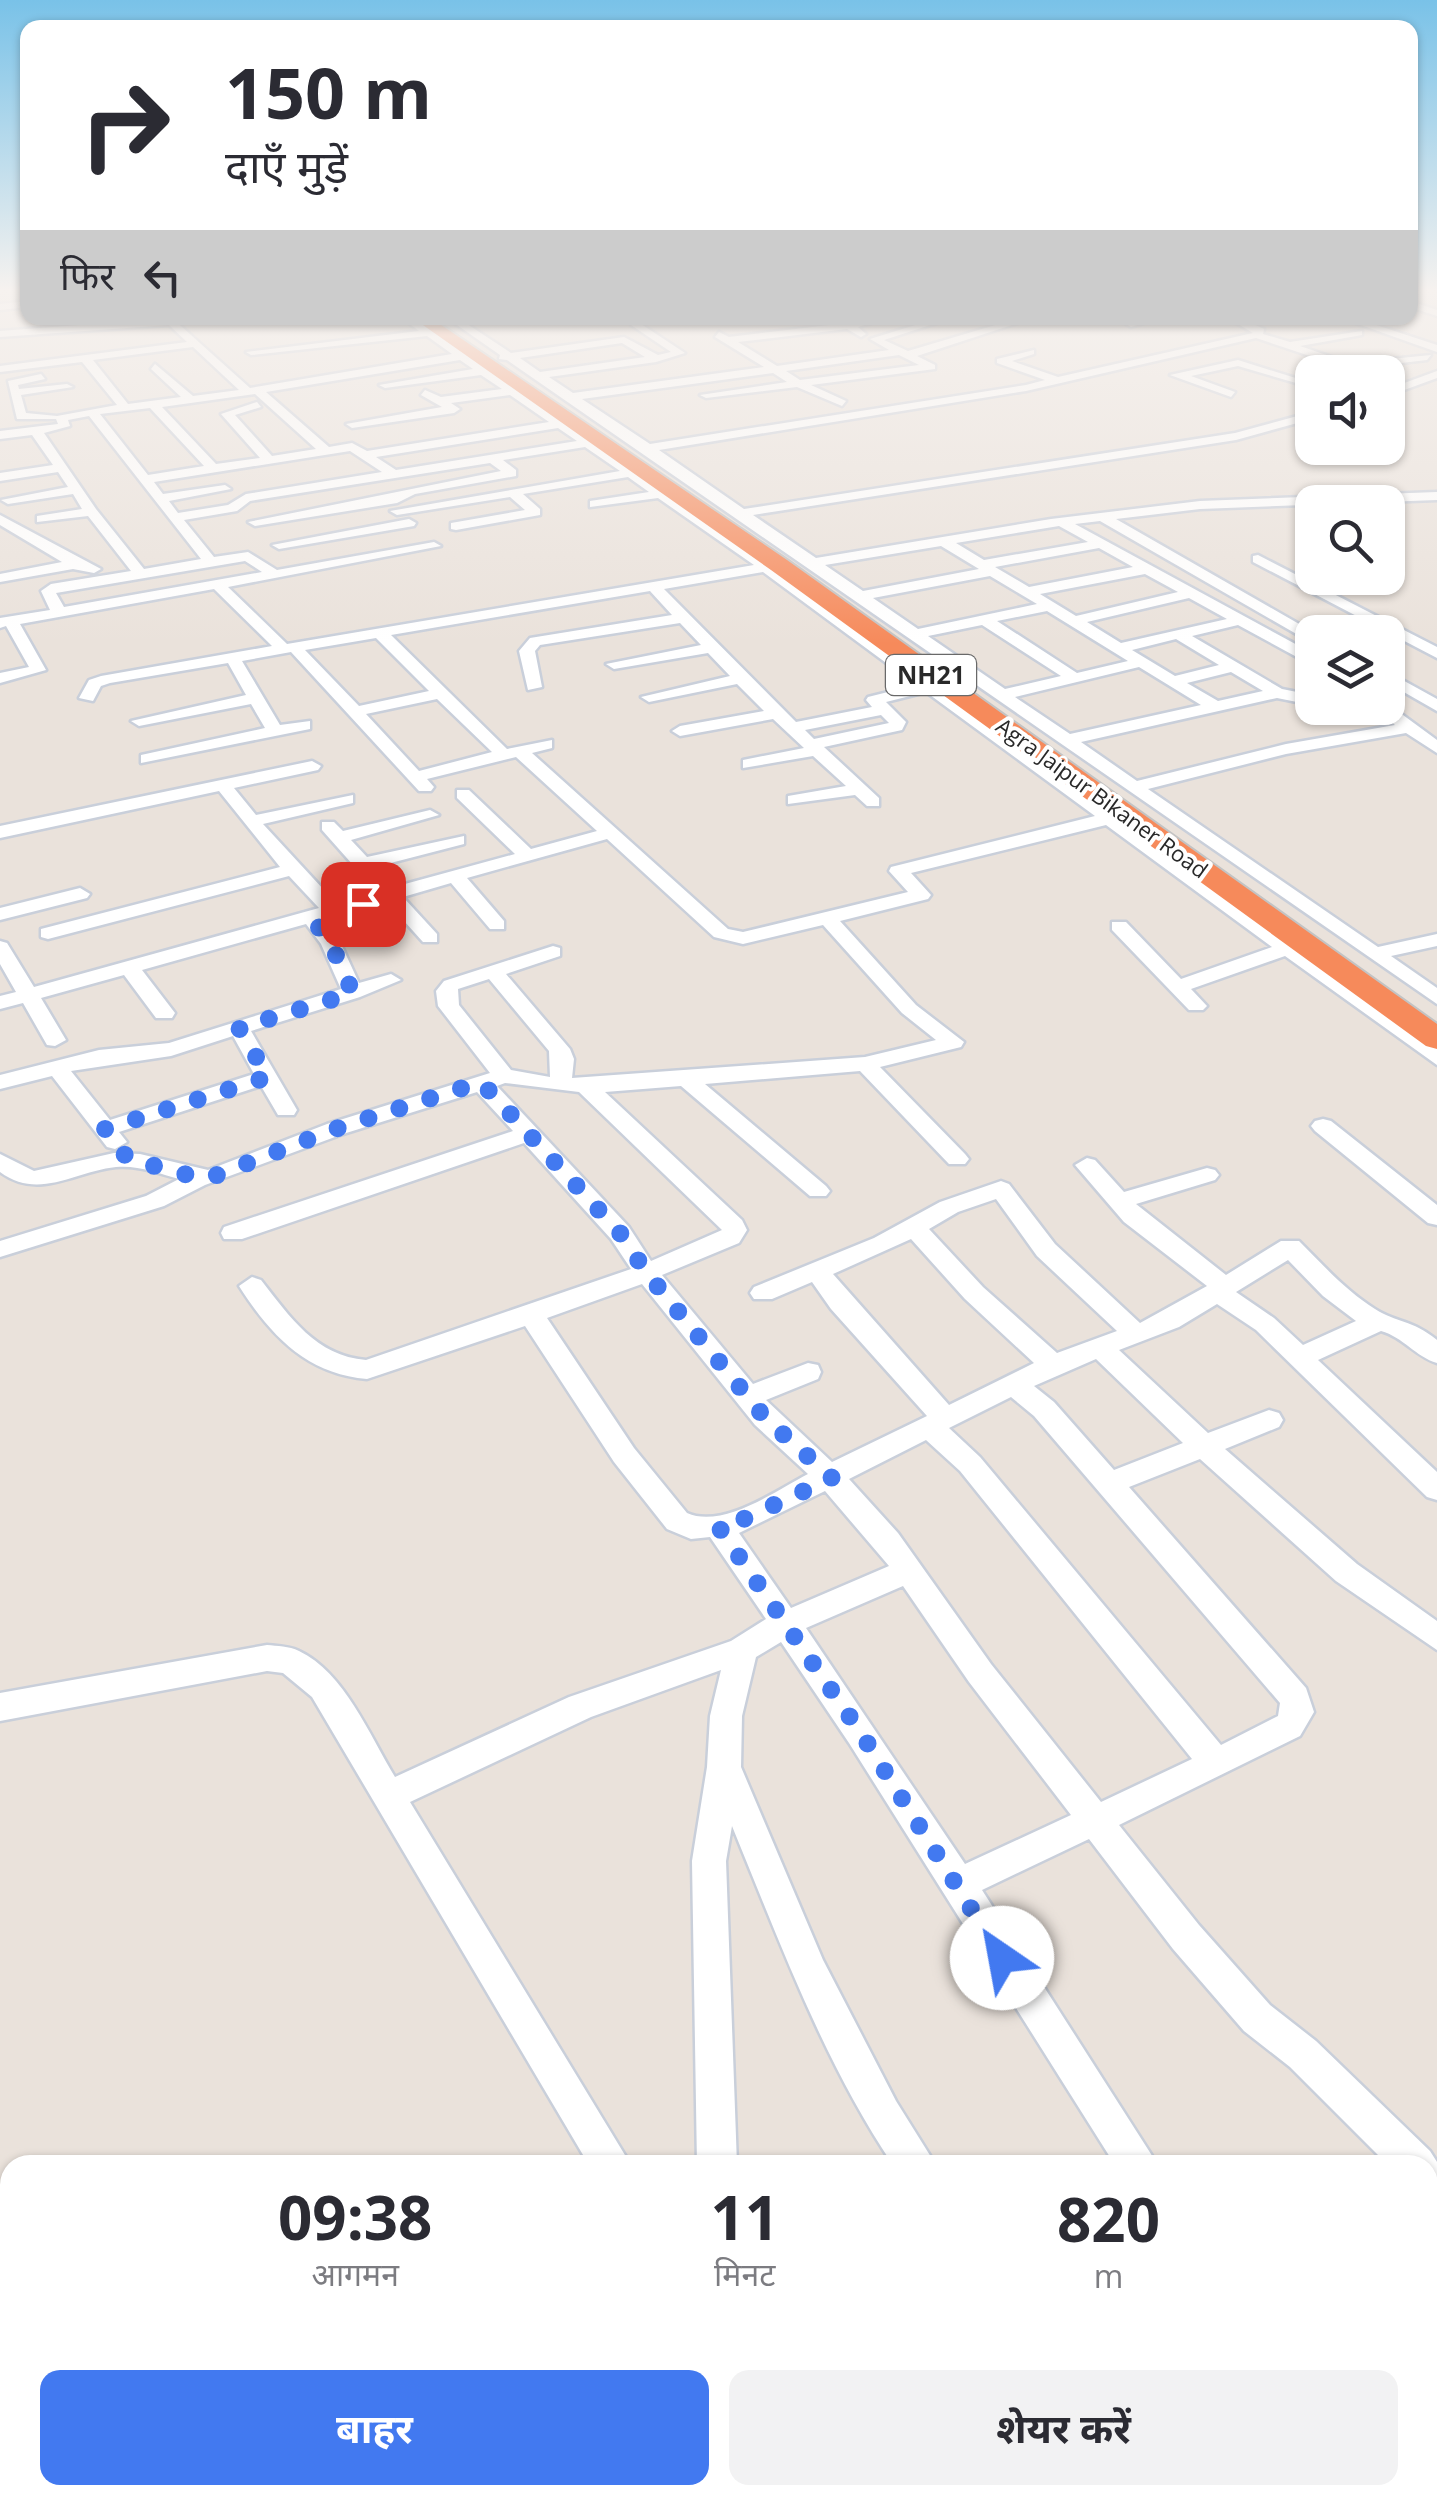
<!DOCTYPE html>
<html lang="hi">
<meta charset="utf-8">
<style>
body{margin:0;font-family:"Open Sans","Noto Sans Devanagari",sans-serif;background:#f2f2f3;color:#2b2b33;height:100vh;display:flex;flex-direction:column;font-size:38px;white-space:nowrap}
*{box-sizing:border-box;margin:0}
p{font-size:32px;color:#7c7c81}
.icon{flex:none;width:55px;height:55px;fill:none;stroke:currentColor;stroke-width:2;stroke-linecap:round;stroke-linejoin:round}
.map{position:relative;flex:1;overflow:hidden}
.side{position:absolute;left:0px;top:2155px;width:1438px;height:350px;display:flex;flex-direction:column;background:#fff;border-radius:30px 30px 0 0;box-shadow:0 2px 8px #0004}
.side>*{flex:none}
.hud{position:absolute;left:20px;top:20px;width:1398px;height:305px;border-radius:20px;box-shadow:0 2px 8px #0004;background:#fff;color:#2b2b33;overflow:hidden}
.buttons{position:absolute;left:1295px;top:355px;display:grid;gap:20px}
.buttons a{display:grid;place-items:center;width:110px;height:110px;border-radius:20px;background:#fff;box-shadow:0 2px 8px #0004;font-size:50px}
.pin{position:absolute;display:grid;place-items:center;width:85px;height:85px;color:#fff;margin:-42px;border-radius:20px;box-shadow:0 5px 15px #0006}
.me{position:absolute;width:110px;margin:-55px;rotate:327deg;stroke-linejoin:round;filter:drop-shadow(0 0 8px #0008)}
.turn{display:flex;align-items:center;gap:35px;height:210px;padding:0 40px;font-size:45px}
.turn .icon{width:130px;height:130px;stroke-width:2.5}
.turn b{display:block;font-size:70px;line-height:85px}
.then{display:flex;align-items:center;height:95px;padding:0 40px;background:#0003;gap:20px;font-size:38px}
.eta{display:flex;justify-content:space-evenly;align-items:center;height:170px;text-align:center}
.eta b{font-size:60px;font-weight:700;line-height:70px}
.cta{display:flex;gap:20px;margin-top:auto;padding:20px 40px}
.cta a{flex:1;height:115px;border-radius:20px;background:#4279f0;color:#fff;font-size:40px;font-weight:700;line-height:115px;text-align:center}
.cta a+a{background:#f2f2f3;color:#2b2b33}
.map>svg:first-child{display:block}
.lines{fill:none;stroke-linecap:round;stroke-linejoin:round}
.minor-casing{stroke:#c9cfda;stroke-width:5}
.highway-casing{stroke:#c3c3c3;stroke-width:4}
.minor{fill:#fff;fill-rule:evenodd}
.highway{fill:#f68a5b;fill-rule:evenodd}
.route{stroke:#4279f0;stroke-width:18;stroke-dasharray:0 32.4}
.labels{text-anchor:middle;stroke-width:8;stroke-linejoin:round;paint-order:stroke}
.far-street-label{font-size:22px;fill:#292929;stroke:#fff}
.shield{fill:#fff;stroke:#696969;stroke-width:2.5}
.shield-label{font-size:25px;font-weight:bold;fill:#292929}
</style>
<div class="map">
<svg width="1437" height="2505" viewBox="0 0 1437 2505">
<rect width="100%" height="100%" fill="#eae2db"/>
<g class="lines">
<defs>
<path id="minor" d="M28 301V307L0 310V304Z
M1410 301 1437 310V316L1410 307Z
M172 318 250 388 452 354 427 336 251 355 246 352 419 331 402 318H413L464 353H473L471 358 771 564 1437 1048V1065L1285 956 1191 989 1207 1006 1203 1010H1189L1112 930V922H1126L1181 979 1272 947 1106 825 911 873 931 895 928 899 840 921 916 1005 964 1042 961 1047 880 1067 965 1154 969 1159 965 1164H949L860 1071 705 1084 826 1186 830 1191 826 1196H810L681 1086 605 1092 742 1220 747 1230 739 1243 662 1275 753 1384 808 1363 818 1365 821 1372 818 1379 766 1400 832 1462 927 1416 831 1309 812 1282 772 1299H754L750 1293 754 1287 874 1238 940 1202 1001 1181 1009 1184 1055 1244 1140 1323 1207 1286 1124 1222 1075 1165 1087 1158 1095 1160 1124 1192 1207 1168 1215 1170 1219 1175 1215 1180 1136 1204 1226 1275 1281 1241H1299C1323 1265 1346 1291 1375 1309 1397 1323 1411 1319 1437 1340V1363C1416 1357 1403 1337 1381 1331L1318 1360 1437 1472V1500L1427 1497 1256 1330 1217 1304 1179 1327 1119 1350 1208 1433 1269 1410 1279 1413 1283 1420 1279 1427 1225 1449 1357 1564 1437 1621V1650L1336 1581 1200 1459 1129 1487 1306 1688 1314 1712 1300 1736 1119 1825 1199 1925 1270 2005 1316 2041 1430 2151 1437 2162V2208L1428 2204V2165H1388L1290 2067 1244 2031 1173 1949 1089 1839 982 1890 1158 2165H1115L849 1743 781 1642 756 1657 742 1716 741 1767 823 1960 896 2101 936 2165H893C823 2061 779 1940 732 1826L726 1861 737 2165H697L692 1861 707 1767 710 1716 721 1670 591 1717 410 1802 631 2165H589L312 1697 283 1673 267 1671 0 1721V1693L267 1645C277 1646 289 1646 299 1651 344 1672 370 1736 395 1777L569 1697 731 1641 766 1619 710 1537 691 1539 667 1529 614 1462 525 1326 367 1379C307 1374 271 1336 239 1286L252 1277 261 1280C290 1317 316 1356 366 1360L631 1269 611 1239 524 1143 242 1239H224L221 1233 224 1227 513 1131 477 1092 343 1134 205 1185 164 1206 0 1257V1241L146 1196 179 1179C158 1173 138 1165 116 1167 75 1171 39 1201 0 1172V1154L34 1171 114 1153 140 1154 208 1170 327 1124 490 1073 438 1006 436 991 444 981 553 946 560 948V956L506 974 570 1049 574 1059 572 1078 865 1057 936 1040 902 1013 823 925 743 944 714 937 607 839 467 878 504 921V929H490L451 883 403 897 437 934V942H423L386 901 323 919 341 944 359 983 391 974 401 980 360 997 251 1031 297 1110 294 1115H278L261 1086 119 1132 127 1142 115 1149 107 1147 52 1076 0 1089V1075L99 1050 169 1043 341 989 321 944 306 924 142 970 175 1013 172 1018H156L124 975 41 998 66 1040 55 1046 47 1045 23 1003 0 1009V996L16 992 0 964V941L7 943 34 987 319 908 289 876 48 939 41 937V929L280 867 219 791 0 838V826L312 761 321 766 318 770 234 788 256 815 353 795V803L263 824 336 903 377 892 322 830V822H334L343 831 430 810 439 815 351 840 367 857 464 836V844L375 867 394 887 515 854 457 798V790H469L531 849 597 831 516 757 427 779 434 787 431 791H419L291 652 242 661 280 725 310 721V729L141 763V755L265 728 251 704 139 726 131 721 246 695 228 663 110 683 101 686 93 701 79 698 89 680 101 676 272 646 214 589 20 624 46 670 0 683V673L29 667 6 626 0 628V618L50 610 41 591 51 584 131 571 88 516 37 522V516L82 509 73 494 8 504 1 500 68 487 58 472 0 481V473L53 465 32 435 0 439V431L58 424 56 419H17L8 381 41 374 45 379 18 385 19 389 67 384 73 387 21 395 26 413 57 416 117 405 82 362 0 372V366L187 342 169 325 0 337V331ZM193 347 239 390 193 396 155 364 151 369 181 397 128 404 93 360ZM460 360 473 369 379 385 385 388 481 375 502 389 441 397 425 390 421 395 442 407 346 424 352 428 454 413 460 409 451 403 510 395 549 422 367 451 352 443 329 447 266 392ZM255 394 316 449 272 456 235 415 261 407 257 402 221 414 260 458 216 464 162 407ZM150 408 204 466 148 475 100 414ZM89 416 201 559 144 569 96 509 44 433 70 426 68 420ZM558 428 577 441 396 470 376 457ZM585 447 620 471 390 511 397 515 510 497 525 510 451 523V529L456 530 540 515V509L523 494 628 477 649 492 590 501V507L658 498 754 565 287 644 228 587 441 546 434 542 277 570 248 552 214 557 184 520 237 511 250 501 490 463 501 471 248 522 255 526 397 503 415 494 516 476V470L503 460ZM350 451 382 472 246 494 228 505 178 513 169 501 231 489 225 485 163 494 154 482ZM245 561 262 572 64 607 56 593ZM763 572 916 685 868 697 866 700 872 707 796 722 664 589ZM650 591 672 615 530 638 519 651 528 690 542 687 535 651 540 645 680 623 701 645 606 664 614 669 708 653 730 676 641 697 649 702 737 684 764 711 680 726 672 731 680 736 773 719 804 748 743 760V768L813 756 846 786 788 796V804L855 795 867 806H879V798L824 747 902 730 906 722 886 702 926 692 1095 816 891 867 889 871 908 892 743 932 728 929 532 753 552 748V740L507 749 391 635ZM376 638 429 691 359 706 305 650ZM437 699 492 752 419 771 366 714ZM881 715 889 723 814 739 805 730ZM489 979 549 1051 550 1077 511 1070 459 1005 458 989ZM233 1036 254 1074 110 1120 71 1071 171 1056ZM505 1083 579 1092 722 1230 651 1261 629 1227 497 1086ZM996 1199 1037 1256 1117 1331 1057 1353 983 1287 929 1229 958 1212ZM911 1239 965 1299 1034 1363 949 1405 833 1274ZM1288 1260 1323 1296 1356 1321 1303 1345 1274 1318 1236 1292ZM642 1284 755 1425 808 1474C777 1490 723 1529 687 1513L634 1448 547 1318ZM1096 1359 1183 1443 1114 1470 1054 1402 1034 1386ZM1011 1397 1034 1416 1280 1703 1278 1716 1221 1745 980 1457 949 1428ZM926 1440 960 1471 1192 1759 1101 1802 991 1664 898 1533 849 1479ZM825 1491 889 1566 791 1608 739 1533ZM903 1586 969 1682 1071 1815 965 1864 806 1628Z
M447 318H458L511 353 624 337 658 355 671 352 631 325 635 320 685 353 656 362 549 377 573 393 764 367 715 337 719 332 729 337 888 318 858 327 866 334 861 337 847 329 738 342 777 366 889 350 870 339 938 318H952L884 340 908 351 1019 318H1033L917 356 935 365V369L811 385 846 401 842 406 797 387 706 398 700 395 787 382 773 373 582 399 650 444 1026 385 1045 380 997 363V359L1034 350V354L1012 361 1058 377 1253 333 1233 321 1261 318 1249 322 1264 329 1263 334 1290 342 1362 331V335L1300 346 1350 363 1431 355 1427 360 1349 369 1256 338 1026 391 659 450 744 509 1235 433 1312 412V419L1236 440 753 515 816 558 1051 519 1200 501 1437 492V500L1200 509 1116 519 1313 632 1312 643 1100 521 1075 524 1312 653V664L1306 662 1238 625 1192 636 1282 689 1312 695V705L1277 698 1081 742 1137 781 1286 744 1395 725 1375 708H1388V704L1437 740V753L1406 733 1286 754 1148 789 1378 947 1437 934V946L1391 956 1437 988V1004L507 360 499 359 500 355ZM622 343 645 357 540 372 520 358ZM899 355 919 365 800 380 786 371ZM1059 526 1088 542 984 560 956 543ZM941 546 979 569 863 591 825 565ZM1099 548 1133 567 1029 587 995 567ZM1145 574 1178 592 1076 616 1040 594ZM990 576 1037 604 918 629 873 598ZM1189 598 1227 619 1121 643 1087 622ZM1047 611 1128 661 1077 673 997 621ZM982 625 1061 676 1005 689 928 636ZM1176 639 1219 665 1175 676 1132 650ZM1139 667 1201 705 1070 734 1015 697ZM1231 672 1263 691 1218 701 1187 683Z
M1145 318H1160L1131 327 1126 324Z
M1341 318H1355L1437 345V352Z
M1238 360 1302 380 1296 383 1238 366 1191 376 1235 392 1231 397 1170 375Z
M1437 371V378L1388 396V389Z
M0 515 101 569 94 573 73 569 0 582V574L62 562 0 525Z
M409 519 416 523 414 526 279 549 272 545Z
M1258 555 1437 647V658L1253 562V556Z
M1388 672 1437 699V711L1388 683Z
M80 888 90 894 87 898 0 920V908Z
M1323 1119 1331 1121 1437 1205V1225L1428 1223 1315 1131 1311 1126 1315 1121Z
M1428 2486 1436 2505H1388L1384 2495H1428Z
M678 2495H722L720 2505H676Z"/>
<path id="highway" d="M413 318H431L787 560 1437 1024V1049L1426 1046 771 570Z"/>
</defs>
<use href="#minor" class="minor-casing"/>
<use href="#highway" class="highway-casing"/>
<use href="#minor" class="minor"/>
<use href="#highway" class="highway"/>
</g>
<linearGradient id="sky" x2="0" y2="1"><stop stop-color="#79c2e8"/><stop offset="0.45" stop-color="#f6f2ef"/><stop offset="1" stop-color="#f6f2ef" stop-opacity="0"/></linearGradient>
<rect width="1437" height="644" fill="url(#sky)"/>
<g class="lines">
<path class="route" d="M363 904 312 918 331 944 353 993 239 1028 268 1077 105 1129 128 1159 200 1178 212 1177 335 1129 481 1082 620 1233 646 1272 765 1418 832 1478 733 1524 718 1526 861 1733 1002 1958"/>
</g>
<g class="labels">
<g class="far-street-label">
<text transform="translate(1102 798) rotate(36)" y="8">Agra Jaipur Bikaner Road</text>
</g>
<rect class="shield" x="886" y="655" width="90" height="40" rx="8"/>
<g class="shield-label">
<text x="931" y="684">NH21</text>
</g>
</g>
</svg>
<div class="buttons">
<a><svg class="icon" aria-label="sound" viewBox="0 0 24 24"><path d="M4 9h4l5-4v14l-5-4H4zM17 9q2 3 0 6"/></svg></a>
<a><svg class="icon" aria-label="search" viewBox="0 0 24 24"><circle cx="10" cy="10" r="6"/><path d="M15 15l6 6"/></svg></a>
<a><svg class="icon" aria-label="layers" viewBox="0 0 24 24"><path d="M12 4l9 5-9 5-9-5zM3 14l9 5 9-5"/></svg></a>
</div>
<div class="pin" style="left:363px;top:904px;background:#d93025"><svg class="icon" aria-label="arrive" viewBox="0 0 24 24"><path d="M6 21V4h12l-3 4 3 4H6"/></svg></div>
<svg class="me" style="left:1002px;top:1958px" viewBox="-20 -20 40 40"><circle r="19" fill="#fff"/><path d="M0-13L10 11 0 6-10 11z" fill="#4279f0"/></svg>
<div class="hud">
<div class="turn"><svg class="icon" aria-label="right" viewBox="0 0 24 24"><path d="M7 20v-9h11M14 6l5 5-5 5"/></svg><div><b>150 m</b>दाएँ मुड़ें</div></div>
<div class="then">फिर<svg class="icon" aria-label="left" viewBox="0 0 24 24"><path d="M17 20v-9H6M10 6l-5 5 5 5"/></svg></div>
</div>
<section class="side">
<div class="eta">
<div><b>09:38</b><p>आगमन</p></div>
<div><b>11</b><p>मिनट</p></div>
<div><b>820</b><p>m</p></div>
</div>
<div class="cta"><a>बाहर</a><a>शेयर करें</a></div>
</section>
</div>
